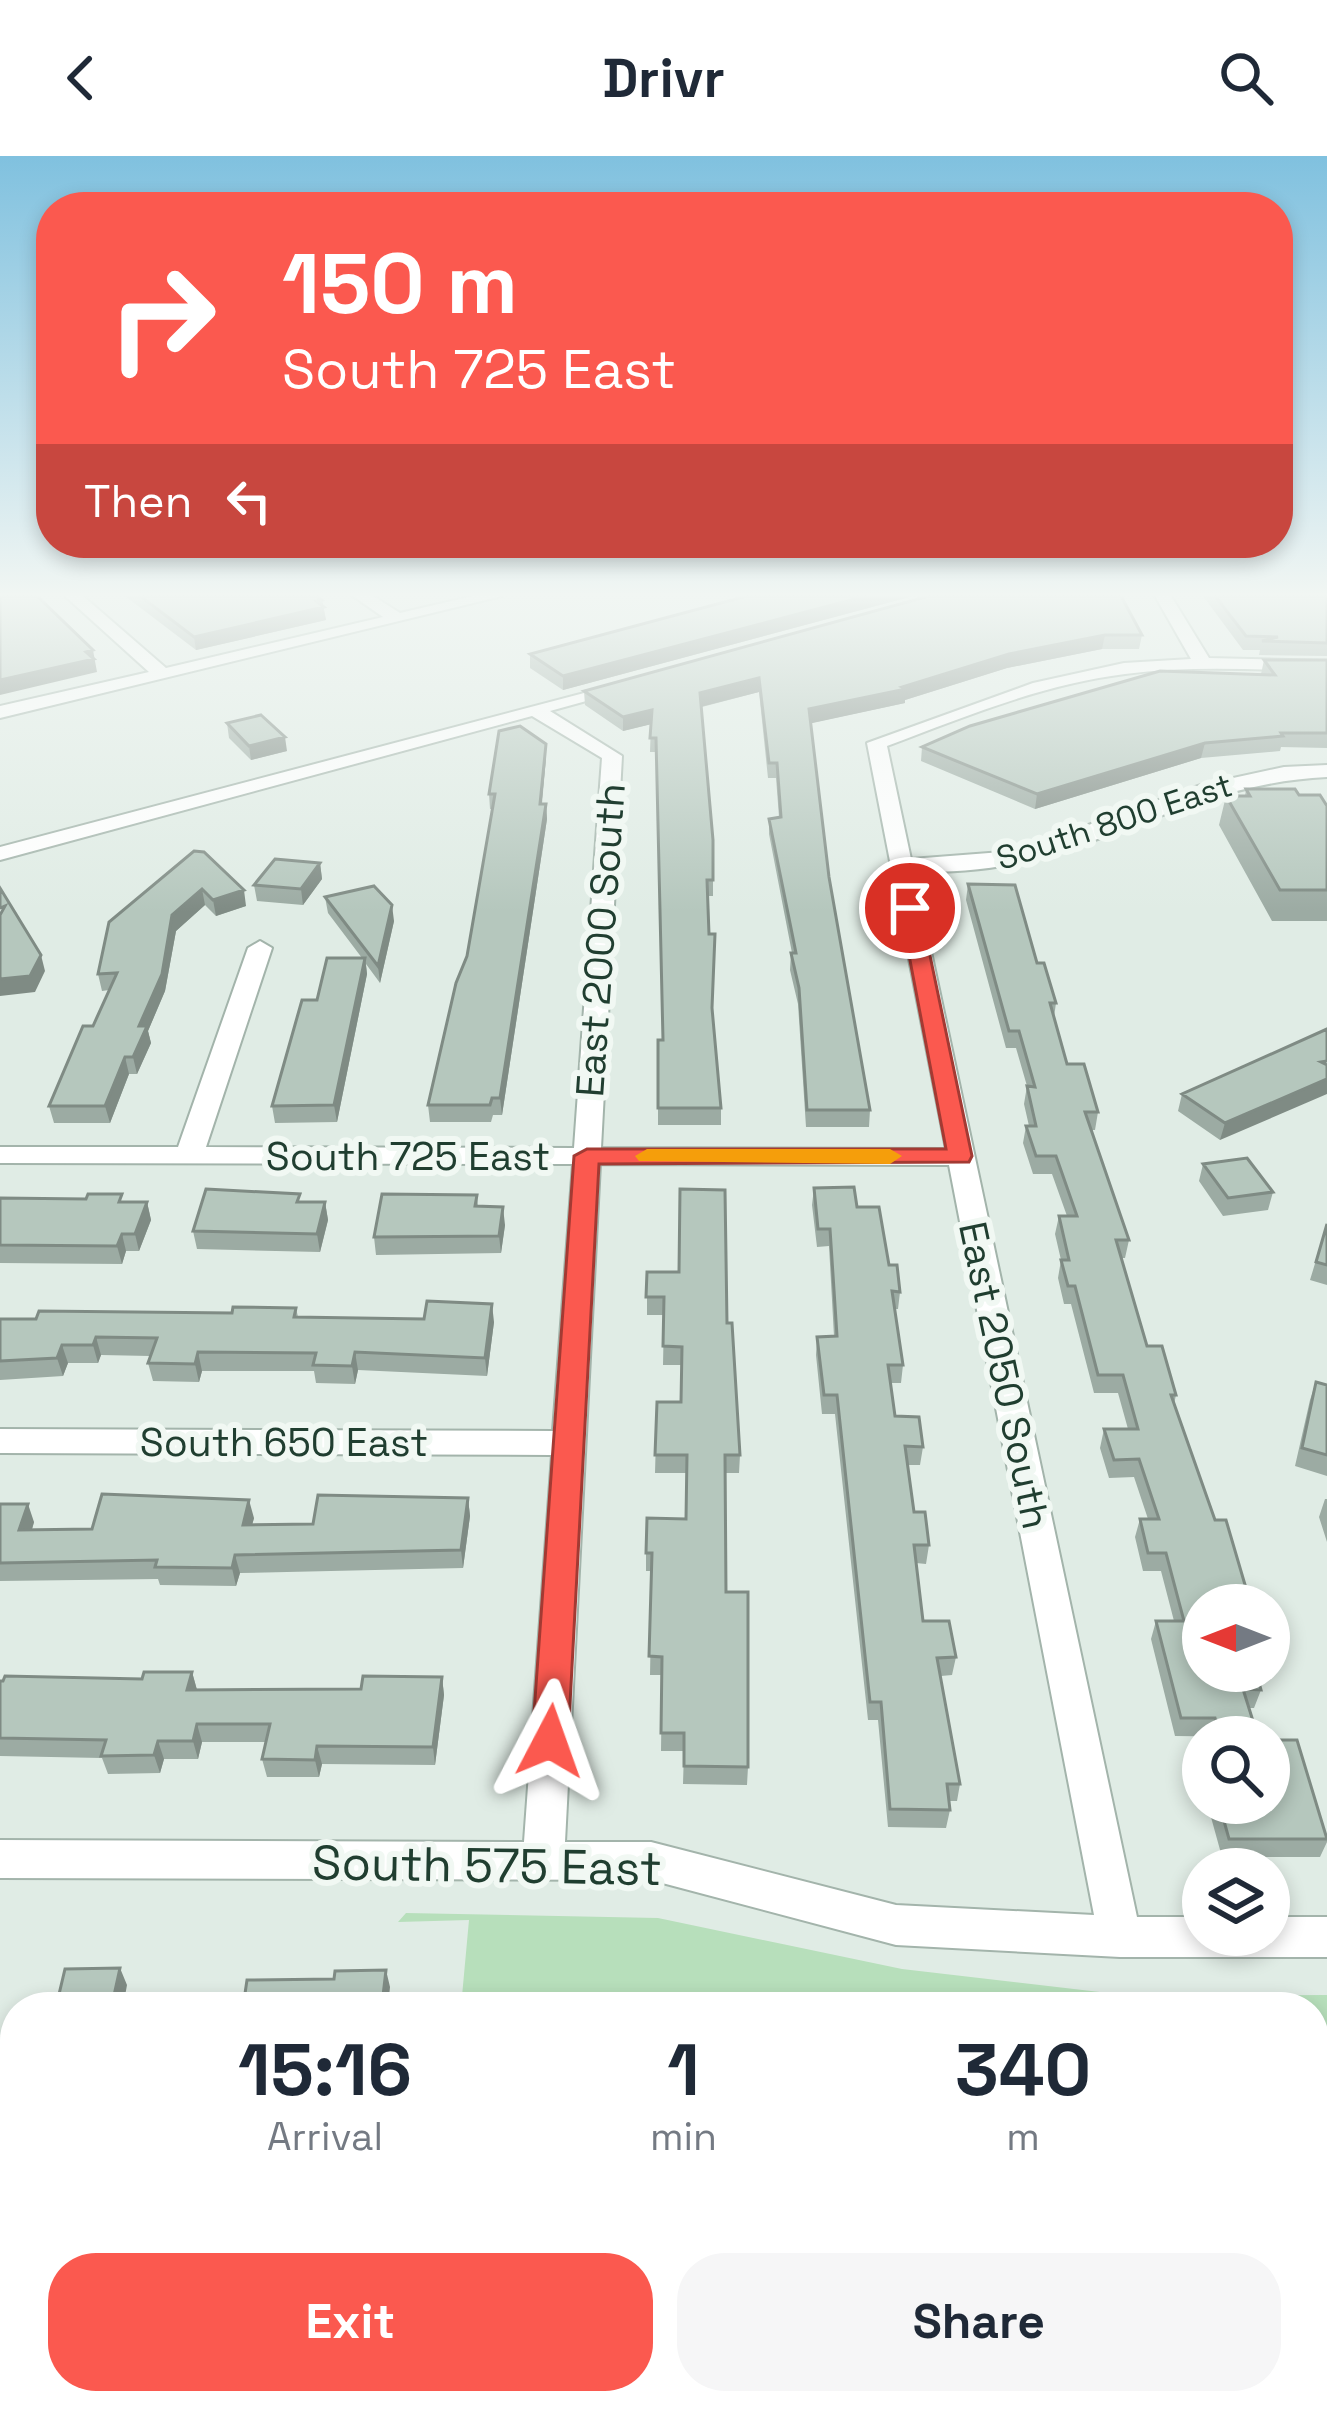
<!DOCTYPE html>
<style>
body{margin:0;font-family:"Space Grotesk",sans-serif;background:#f6f6f7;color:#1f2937;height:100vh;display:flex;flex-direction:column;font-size:45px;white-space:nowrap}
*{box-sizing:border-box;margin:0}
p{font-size:39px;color:#747a83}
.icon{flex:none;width:66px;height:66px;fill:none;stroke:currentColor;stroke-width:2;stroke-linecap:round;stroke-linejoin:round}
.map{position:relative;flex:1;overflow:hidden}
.sheet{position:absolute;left:0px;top:1836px;width:1329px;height:423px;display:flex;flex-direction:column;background:#fff;border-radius:48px 48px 0 0;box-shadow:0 6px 18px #0003}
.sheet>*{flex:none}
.banner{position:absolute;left:36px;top:36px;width:1257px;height:366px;border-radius:48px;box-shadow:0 6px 18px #0003;background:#fb594f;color:#fff;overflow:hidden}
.needle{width:78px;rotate:270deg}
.tools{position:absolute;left:1182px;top:1428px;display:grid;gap:24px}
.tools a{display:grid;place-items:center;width:108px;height:108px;border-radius:50%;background:#fff;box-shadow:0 6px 18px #0003;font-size:60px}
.pin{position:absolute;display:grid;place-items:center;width:102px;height:102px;color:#fff;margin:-51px;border:6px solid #fff;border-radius:50%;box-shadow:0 3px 12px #0007}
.me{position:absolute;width:132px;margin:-66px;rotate:4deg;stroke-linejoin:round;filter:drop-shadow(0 0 9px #0008)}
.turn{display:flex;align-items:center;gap:42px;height:252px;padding:0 48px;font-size:54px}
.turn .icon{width:156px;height:156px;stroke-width:2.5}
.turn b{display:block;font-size:84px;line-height:102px}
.then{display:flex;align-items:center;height:114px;padding:0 48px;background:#0003;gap:24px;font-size:45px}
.eta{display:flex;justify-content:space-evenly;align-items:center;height:204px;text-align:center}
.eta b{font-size:72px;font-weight:800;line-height:84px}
.button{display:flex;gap:24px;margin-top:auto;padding:24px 48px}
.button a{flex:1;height:138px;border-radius:48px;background:#fb594f;color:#fff;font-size:48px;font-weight:800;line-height:138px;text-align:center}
.button a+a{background:#f6f6f7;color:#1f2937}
header{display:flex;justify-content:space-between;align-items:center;height:156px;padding:0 48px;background:#fff;font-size:54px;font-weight:800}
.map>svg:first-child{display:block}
.green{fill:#b7dfbb}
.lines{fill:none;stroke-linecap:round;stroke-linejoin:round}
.street-casing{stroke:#a3b4ab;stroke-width:4}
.street{fill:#fff;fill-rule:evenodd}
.wall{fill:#9caba3}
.shaded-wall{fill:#7f8b84}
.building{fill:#b5c7bd;stroke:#7f8b84;stroke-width:3}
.route{fill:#fb594f;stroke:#a33a33;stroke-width:3}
.slow{fill:#f59e0b}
.labels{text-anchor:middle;stroke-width:12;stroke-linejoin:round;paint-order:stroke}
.far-street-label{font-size:33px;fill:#203e30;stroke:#f1f8f3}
.street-label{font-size:39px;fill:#203e30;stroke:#f1f8f3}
.near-street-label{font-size:48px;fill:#203e30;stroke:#f1f8f3}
</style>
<header><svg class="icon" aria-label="back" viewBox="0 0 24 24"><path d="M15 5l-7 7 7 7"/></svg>Drivr<svg class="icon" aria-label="search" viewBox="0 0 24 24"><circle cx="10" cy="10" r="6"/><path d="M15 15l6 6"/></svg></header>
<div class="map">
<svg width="1327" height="2257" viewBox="0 0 1327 2257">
<rect width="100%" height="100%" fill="#e0ece5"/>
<path class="green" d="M406 1757 658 1762 902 1813 1134 1840 1327 1839V2257H0V2073H15V2244H1314V1851H461L469 1764 398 1766Z"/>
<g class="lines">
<defs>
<path id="street" d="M65 440H83L166 512 383 461 353 440H373L400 457 473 440H502L0 562V550L149 516Z
M1155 440H1171L1209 502 1327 505V515C1259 514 1192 509 1125 518 1043 528 964 561 887 590L911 703 1015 695 1201 629 1284 611 1327 609V621C1206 627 1129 682 1016 707 982 715 948 716 914 716L1137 1761H1203V1779H1269V1761H1327V1801H1120L896 1789 651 1724 0 1722V1684L524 1686 552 1299 0 1297V1273L553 1275 573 1008 0 1007V991H178L248 792 260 785 272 792 206 991 574 992 602 602 532 560 0 704V691L626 526V534L550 555 622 600 601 992 946 993 867 587 1033 527 1124 507 1191 503ZM600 1008 949 1009 1094 1759 896 1749 651 1686H565Z"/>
</defs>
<use href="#street" class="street-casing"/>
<use href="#street" class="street"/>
</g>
<path class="wall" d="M125 440H317L322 444 326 464 196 494Z
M747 440H913L563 534 530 512V498Z
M929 440 1142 479 1139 493H1102L1007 512 905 544V547L811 567 829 721 870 954 869 971H806L798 848 790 814 791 797H792L769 678V663L779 661 776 622H768L759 536 702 551 713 684V740H708L712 854 721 952V969H658V884H663L656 596H650L651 568 623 575 585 549 584 535Z
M1203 440H1327V500L1259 499 1260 494H1243Z
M1264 504H1327V592L1281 591 1280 595 1201 602 1035 653 921 605 922 591 1261 518Z
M227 567 287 595 251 604 229 582Z
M546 588V602L542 648H546L547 663 502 959H493L491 966H430L428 949 467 800 492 653H490L489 638Z
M1246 633 1299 639 1327 650V765H1272L1219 669 1226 640H1245Z
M194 695 246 750 216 760 205 749 176 775 165 835 148 875 151 887 137 918H129L110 967H54L49 950 93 870 109 834 102 835 98 818Z
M320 707 322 723 303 749 257 745 254 729Z
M968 728 1037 807 1056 847 1054 861 1067 908 1098 956 1095 974H1091L1129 1084 1125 1102H1121L1147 1190 1176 1239 1174 1248 1215 1364 1248 1439 1245 1449H1203V1515L1261 1534 1254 1552H1249L1258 1581 1175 1580 1151 1483 1156 1465H1174L1161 1415H1143L1135 1381 1140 1363H1148L1134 1321 1109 1322 1100 1292 1104 1273H1128L1118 1237H1094L1071 1148H1064L1058 1122 1061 1104 1055 1078 1059 1060H1067L1052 1018H1033L1023 987 1026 970H1029L1024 948 1027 930 1016 892H1006L966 744Z
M325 741 394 765 380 827 366 808 367 818 337 966 275 967 272 950 317 844 362 802 328 757Z
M1327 873 1220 984 1178 955 1182 938Z
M1203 1008 1273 1036 1268 1054 1223 1060 1199 1025Z
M814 1032 857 1051 889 1109 900 1136 898 1153H895L903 1209 901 1227H891L895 1260 923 1291 920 1309H908L914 1356 929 1389 926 1408 916 1407 923 1465 956 1501 952 1519 941 1520 960 1628 957 1645H949L950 1654 946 1672 888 1671 878 1564H868L835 1258H822L816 1199 817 1181 834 1180 829 1090 817 1091 812 1049Z
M477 1039 478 1050 505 1069 501 1097 376 1099 374 1081Z
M0 1042 147 1046 151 1064 139 1095H126L122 1108 0 1107Z
M301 1046H325L328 1064 320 1096 197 1093 193 1075Z
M1327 1068V1129L1310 1124Z
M647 1116 727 1167 740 1299 739 1317H726V1436L748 1611 747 1629 683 1628 684 1595H661L662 1519H650L652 1415H646V1397L686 1363 687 1317H655L657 1246H681L682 1209H663L664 1159H647Z
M296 1152 298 1161 494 1166 487 1220 358 1214 355 1228 316 1227 314 1215H202L199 1226 153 1225 148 1207 150 1200 101 1199 98 1207H68L63 1220 0 1224V1163H36L232 1157Z
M1316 1226 1327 1229V1320L1295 1310 1310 1244Z
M468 1342 470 1360 463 1412 240 1417 236 1430 160 1429 158 1423 0 1425V1348L34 1366 32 1374 92 1373 254 1362 252 1369 313 1368Z
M1325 1343H1327V1386L1319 1361Z
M192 1516 197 1534 361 1533 442 1521 444 1539 435 1609 322 1608 319 1621H267L262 1603 266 1586H202L198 1603H164L160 1617 108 1618 102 1602 0 1600V1525L142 1523Z
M1212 1647H1219L1327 1680V1686L1320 1701H1222L1209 1654Z"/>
<path class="shaded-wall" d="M866 440H913L563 534V520Z
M322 444 326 464 196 494 194 481Z
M1105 479 1102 493 1007 512 905 544V547L808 568 809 553 902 531 1009 498Z
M93 494 97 516 0 539V524Z
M759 522V536L700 551V537Z
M652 554V568L623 575V561Z
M285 581 287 595 251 604 249 590Z
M1205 587 1201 602 1035 653 1037 638Z
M546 588V602L540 663V648Z
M546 648 547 663 502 959 500 942Z
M320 707 322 723 303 749 301 733Z
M202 733 205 749 176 775 165 835 148 875 151 887 137 918 133 901 139 870 172 759Z
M244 734 246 750 216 760 213 744Z
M392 749 394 765 380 827 378 810Z
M41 799 45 815 35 836 0 840V823Z
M365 802 367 818 337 966 334 949Z
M125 901 129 918 110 967 105 950Z
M1327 923V938L1220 984 1225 967Z
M147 1046 151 1064 139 1095 135 1078Z
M325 1046 328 1064 320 1096 317 1078Z
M503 1051 505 1069 501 1097 499 1080Z
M122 1078 126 1095 122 1108 117 1090Z
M492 1148 494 1166 487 1220 485 1202Z
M96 1181 101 1199 98 1207 93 1189Z
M62 1189 68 1207 63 1220 57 1202Z
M198 1196 202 1215 199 1226 195 1208Z
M355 1196 358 1214 355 1228 352 1210Z
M468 1342 470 1360 463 1412 461 1394Z
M249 1344 254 1362 247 1387 243 1369Z
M28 1348 34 1366 26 1392 19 1374Z
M235 1399 240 1417 236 1430 232 1412Z
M192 1516 197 1534H187Z
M442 1521 444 1539 435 1609 433 1591Z
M197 1568 202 1586 198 1603 193 1585Z
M158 1585 164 1603 160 1617 154 1599Z
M317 1590 322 1608 319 1621 315 1604Z
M120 1812 127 1829 123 1851 113 1844Z
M386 1814 390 1831 388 1851 383 1840Z"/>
<path class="building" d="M0 440H37L93 494 86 496 94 503 0 524Z
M140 440H317L322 444 316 445 324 451 194 481Z
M747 440H866L563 520 530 498Z
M929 440H1121L1142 479H1105L1009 498 902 531 906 533 809 553 829 721 870 954H807L799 832 791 797H796L769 663 781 661 777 607H769L759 522 700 537 713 684V724H707L709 778H715L712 852 721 952H658V884H663L656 582H650L652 554 623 561 584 535Z
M1215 440H1327V487L1262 485 1278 481 1246 480Z
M1264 504H1327V577H1281L1283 580 1205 587 1037 638 922 591 970 570 1160 515 1275 519Z
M261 559 285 581 249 590 227 567Z
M520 570 546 588 540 648H546L500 942H492L490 949H428L456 827 467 800 495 638H489L499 575Z
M1246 633H1295L1299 639H1320L1327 650V734H1280L1226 640H1250Z
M194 695 204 696 244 734 213 744 202 733 172 759 162 818 139 870H147L133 901H125L105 950H49L83 870H93L117 817 98 818 109 766Z
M275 703 320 707 301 733 254 729Z
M968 728 1015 729 1037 807H1044L1056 847H1050L1067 908H1084L1098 956H1085L1129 1084H1116L1147 1190H1162L1176 1239H1171L1215 1364H1226L1248 1439 1216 1438 1219 1449H1203V1515H1256L1261 1534 1243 1533 1258 1581H1220L1215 1562H1181L1156 1465H1184L1166 1397H1148L1140 1363H1159L1139 1303 1114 1304 1104 1273H1138L1123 1219H1098L1075 1130H1068L1061 1104H1069L1059 1060H1077L1056 1000H1036L1026 970H1036L1027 930 1035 931 1019 875H1009Z
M374 730 392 749 378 810 325 741Z
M0 732 41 799 30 820 0 823V759L5 750 0 752Z
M327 802H365L334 949 272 950 302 844H317Z
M1327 873V905L1321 906 1327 909V923L1225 967 1182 938Z
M1247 1002 1273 1036 1228 1042 1203 1008Z
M854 1031 857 1051H879L889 1109H897L900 1136 892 1135 903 1209H888L895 1260 919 1261 923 1291 905 1290 914 1356H925L929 1389H914L923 1465H949L956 1501 937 1502 960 1628H947L950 1654 890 1653 881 1546H870L837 1239H824L817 1181 837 1180 830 1073H818L814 1032Z
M206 1033 300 1038 297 1046H325L317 1078 193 1075Z
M680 1033 725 1034 727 1167H732L740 1299H725L726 1436H748V1611L684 1610V1577H661L662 1501 649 1500 652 1397H646L647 1362 686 1363 687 1299H655L657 1246H681L682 1191 663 1190 664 1141H646L647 1116H679Z
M88 1038H122L119 1046H147L135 1078H122L117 1090 0 1089V1042L86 1043Z
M382 1038 477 1039 475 1050 503 1051 499 1080 374 1081Z
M1327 1068V1109L1316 1106Z
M427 1145 492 1148 485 1202 355 1196 352 1210 313 1209 316 1197 198 1196 195 1208 148 1207 157 1182 96 1181 93 1189H62L57 1202 0 1205V1163H36L39 1155 232 1157 233 1151 296 1152 294 1161 424 1163Z
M1316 1226 1327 1229V1299L1302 1292Z
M102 1338 249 1344 243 1369 313 1368 318 1339 468 1342 461 1394 235 1399 232 1412 155 1411 157 1404 0 1407V1348H28L19 1374 92 1373Z
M144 1516H192L187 1534 361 1533 363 1520 442 1521 433 1591 317 1590 315 1604 262 1603 270 1568H197L193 1585H158L154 1599 101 1600 106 1584 0 1582V1525H3L5 1520 142 1523Z
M1269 1584H1297L1327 1683H1229L1219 1647H1269Z
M120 1812 113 1844 157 1843 156 1851H56L65 1813Z
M386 1814 383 1840H428L427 1851H243L247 1824 334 1823 335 1815Z"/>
<linearGradient id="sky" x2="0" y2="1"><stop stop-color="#80c1df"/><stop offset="0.58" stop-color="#f1f6f3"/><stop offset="1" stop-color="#f1f6f3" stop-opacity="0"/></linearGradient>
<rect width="1327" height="756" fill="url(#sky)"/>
<path class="route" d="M910 746 920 752 972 1000 969 1006 599 1008 568 1585 563 1596 550 1600 538 1596 532 1585 574 1000 587 993H946L900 752Z"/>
<path class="slow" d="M647 993H890L902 1000 890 1008 639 1005 635 1000Z"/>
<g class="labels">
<g class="far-street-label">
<text transform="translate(1114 665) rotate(-18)" y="12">South 800 East</text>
</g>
<g class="street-label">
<text transform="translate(600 784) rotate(-86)" y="14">East 2000 South</text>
<text x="408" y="1014">South 725 East</text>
<text transform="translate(1005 1219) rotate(78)" y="14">East 2050 South</text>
<text x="284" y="1300">South 650 East</text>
</g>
<g class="near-street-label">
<text transform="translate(487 1709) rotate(1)" y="17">South 575 East</text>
</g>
</g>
</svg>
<div class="tools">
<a><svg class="needle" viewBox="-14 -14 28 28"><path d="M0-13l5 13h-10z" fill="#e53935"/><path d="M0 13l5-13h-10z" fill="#747a83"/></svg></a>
<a><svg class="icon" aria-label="search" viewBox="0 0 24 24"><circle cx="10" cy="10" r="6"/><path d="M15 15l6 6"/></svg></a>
<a><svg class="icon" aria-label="layers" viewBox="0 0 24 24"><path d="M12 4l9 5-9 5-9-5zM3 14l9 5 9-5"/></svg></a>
</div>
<div class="pin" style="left:910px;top:752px;background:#d93025"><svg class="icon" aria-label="arrive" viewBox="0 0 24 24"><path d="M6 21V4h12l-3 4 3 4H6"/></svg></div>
<svg class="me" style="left:550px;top:1585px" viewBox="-20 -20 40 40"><path d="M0-17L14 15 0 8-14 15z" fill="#fb594f" stroke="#fff" stroke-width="4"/></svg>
<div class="banner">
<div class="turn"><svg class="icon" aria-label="right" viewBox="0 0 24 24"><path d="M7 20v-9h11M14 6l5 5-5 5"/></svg><div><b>150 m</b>South 725 East</div></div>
<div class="then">Then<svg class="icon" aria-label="left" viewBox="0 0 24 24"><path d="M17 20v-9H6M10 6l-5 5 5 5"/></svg></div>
</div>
<section class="sheet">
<div class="eta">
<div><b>15:16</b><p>Arrival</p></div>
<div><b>1</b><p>min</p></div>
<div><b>340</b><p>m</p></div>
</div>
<div class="button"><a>Exit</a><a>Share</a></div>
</section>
</div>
